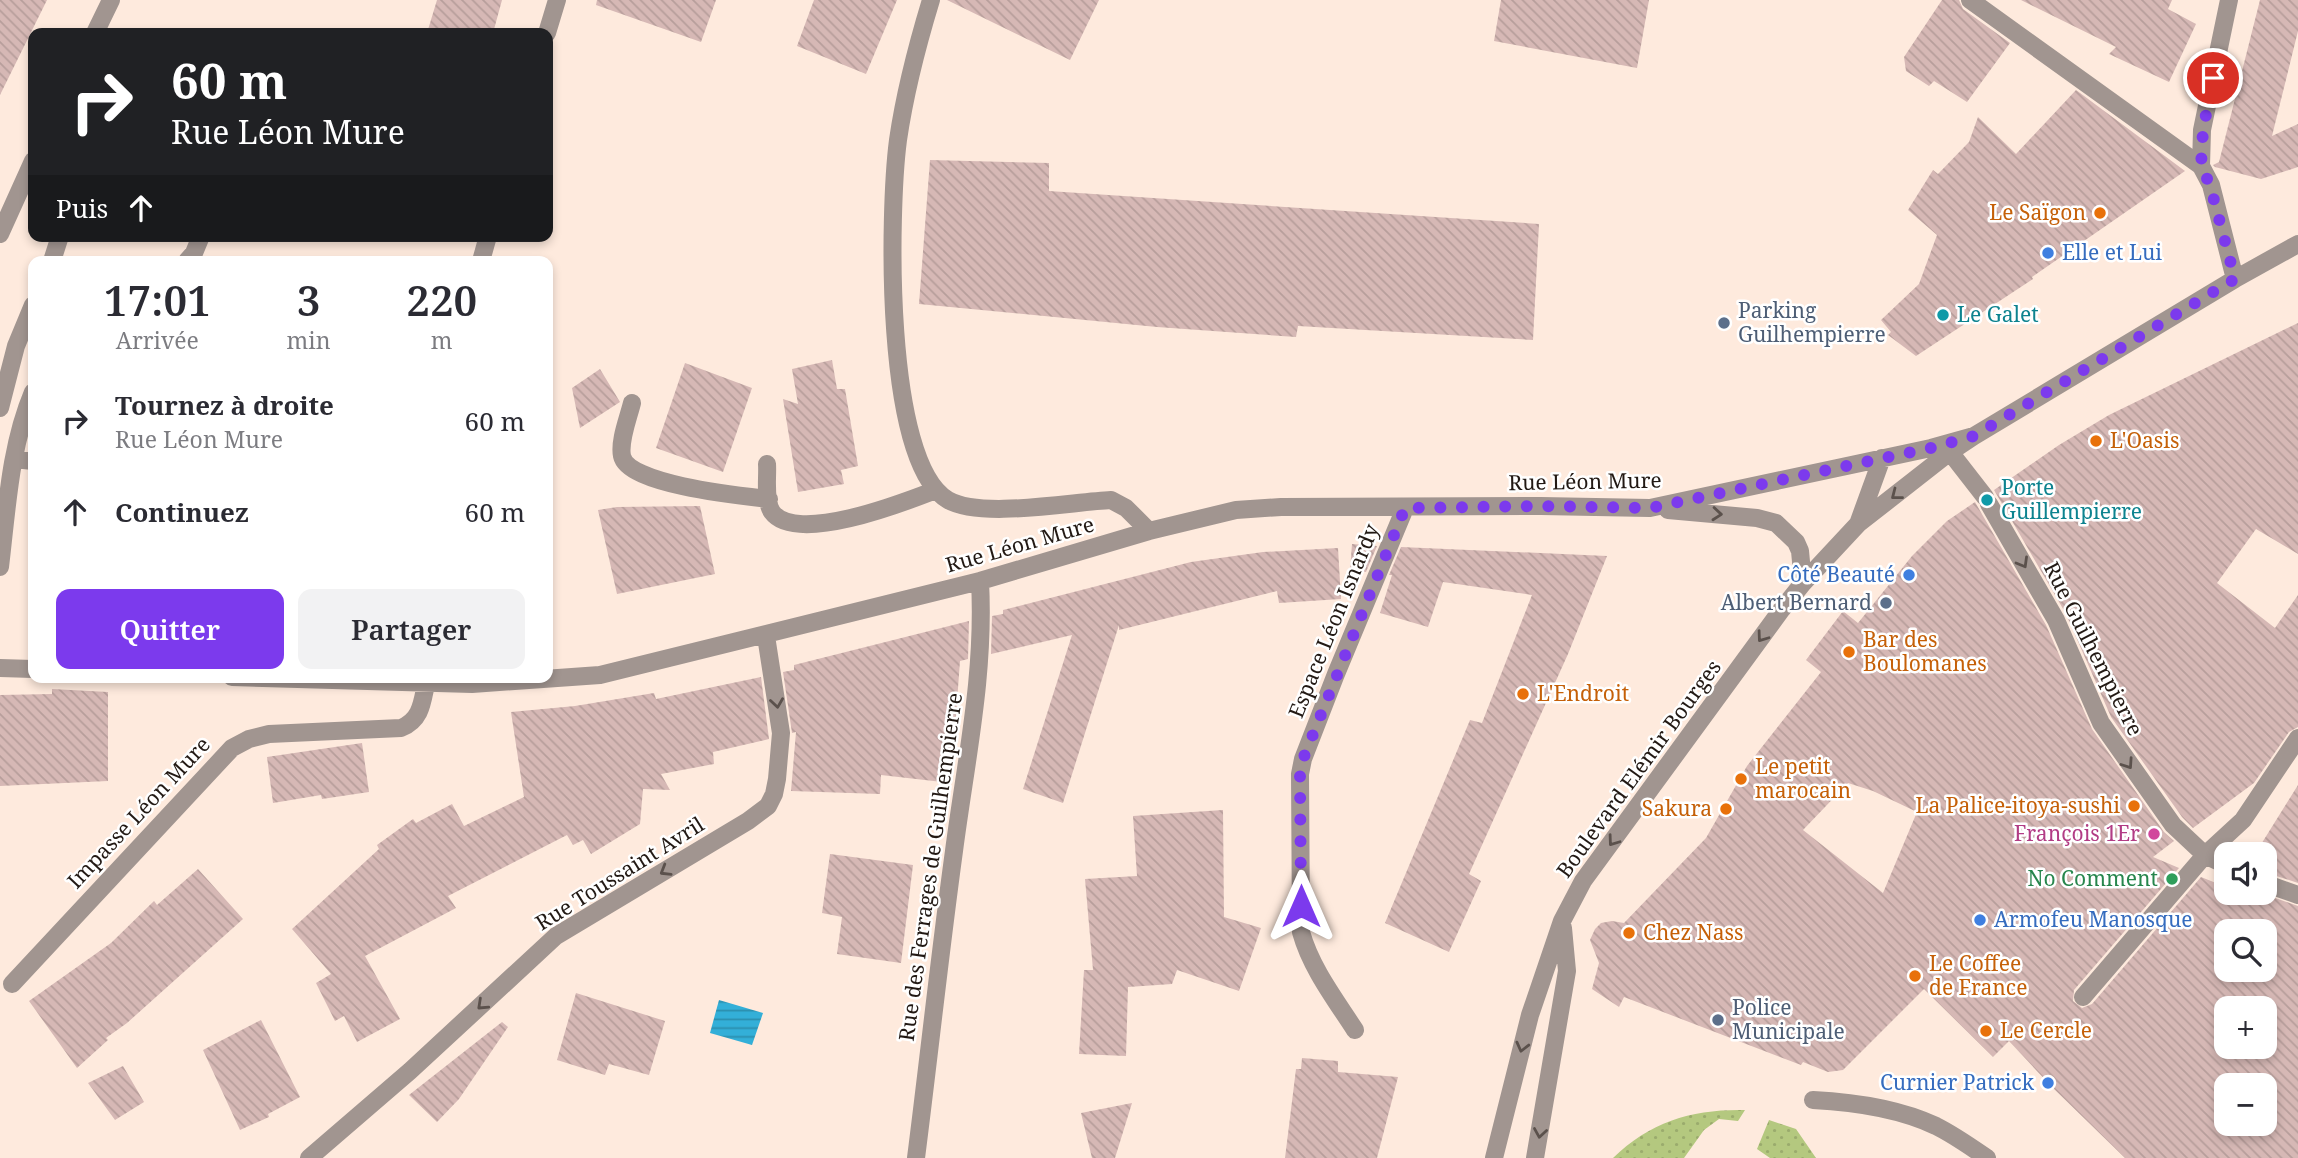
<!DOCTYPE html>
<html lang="fr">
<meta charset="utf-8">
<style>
body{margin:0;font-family:"Noto Serif",serif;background:#f2f2f3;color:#2b2b33;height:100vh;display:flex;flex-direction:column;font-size:26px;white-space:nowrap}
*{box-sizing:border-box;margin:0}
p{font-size:23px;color:#7c7c81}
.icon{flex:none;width:38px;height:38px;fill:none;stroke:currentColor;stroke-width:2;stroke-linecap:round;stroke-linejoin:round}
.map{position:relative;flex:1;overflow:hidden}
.side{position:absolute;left:28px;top:256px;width:525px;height:427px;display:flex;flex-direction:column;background:#fff;border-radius:14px;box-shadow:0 4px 10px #0003}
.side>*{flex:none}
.banner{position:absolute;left:28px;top:28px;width:525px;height:214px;border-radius:14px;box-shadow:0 4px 10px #0003;background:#202124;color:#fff;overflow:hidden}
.tools{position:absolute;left:2214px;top:842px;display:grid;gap:14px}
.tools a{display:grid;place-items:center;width:63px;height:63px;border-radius:14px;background:#fff;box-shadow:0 4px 10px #0003;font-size:35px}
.pin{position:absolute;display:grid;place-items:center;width:60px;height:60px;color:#fff;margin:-30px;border:4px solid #fff;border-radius:50%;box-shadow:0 2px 7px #0007}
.me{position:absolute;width:77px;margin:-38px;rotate:0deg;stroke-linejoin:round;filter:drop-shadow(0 0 5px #0008)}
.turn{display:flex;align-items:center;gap:24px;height:147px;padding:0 28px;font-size:32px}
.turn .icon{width:91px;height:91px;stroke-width:2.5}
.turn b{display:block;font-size:49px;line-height:60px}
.then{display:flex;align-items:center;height:66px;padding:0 28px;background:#0003;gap:14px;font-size:26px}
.eta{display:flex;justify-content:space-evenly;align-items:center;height:119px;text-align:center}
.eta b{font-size:42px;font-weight:600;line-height:49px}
.action{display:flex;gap:14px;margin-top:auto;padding:14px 28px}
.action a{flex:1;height:80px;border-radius:14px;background:#7c3aed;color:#fff;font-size:28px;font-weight:600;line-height:80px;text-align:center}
.action a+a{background:#f2f2f3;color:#2b2b33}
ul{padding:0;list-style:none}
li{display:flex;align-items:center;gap:21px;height:91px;padding:0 28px}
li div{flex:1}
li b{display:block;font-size:26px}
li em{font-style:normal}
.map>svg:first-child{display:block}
.grass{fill:url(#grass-dots)}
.water{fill:url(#water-rules)}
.building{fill:url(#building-back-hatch);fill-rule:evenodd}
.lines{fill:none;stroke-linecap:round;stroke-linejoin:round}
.minor{stroke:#a19590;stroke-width:18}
.oneway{stroke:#5b514c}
.route{stroke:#7c3aed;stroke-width:12;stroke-dasharray:0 21.6}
.food-dot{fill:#e8710a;stroke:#fff;stroke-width:2.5}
.shop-dot{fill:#3f7fe0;stroke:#fff;stroke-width:2.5}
.culture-dot{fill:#0f9aa8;stroke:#fff;stroke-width:2.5}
.service-dot{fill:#5c6f8a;stroke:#fff;stroke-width:2.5}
.hotel-dot{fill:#d1479c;stroke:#fff;stroke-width:2.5}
.leisure-dot{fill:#2e9e5b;stroke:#fff;stroke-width:2.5}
.labels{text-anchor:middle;stroke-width:5;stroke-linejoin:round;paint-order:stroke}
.food-label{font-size:21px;fill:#c56008;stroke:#fff;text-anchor:start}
.shop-label{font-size:21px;fill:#366cbe;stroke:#fff;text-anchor:start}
.service-label{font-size:21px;fill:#4e5e75;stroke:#fff;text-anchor:start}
.culture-label{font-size:21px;fill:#0d838f;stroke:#fff;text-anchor:start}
.street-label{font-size:21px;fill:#221914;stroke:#fff}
.hotel-label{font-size:21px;fill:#b23c85;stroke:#fff;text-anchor:end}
.leisure-label{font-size:21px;fill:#27864d;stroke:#fff;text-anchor:end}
</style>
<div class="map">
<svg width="2298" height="1158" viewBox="0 0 2298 1158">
<defs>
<pattern id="grass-dots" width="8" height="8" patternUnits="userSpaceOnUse" patternTransform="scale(1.75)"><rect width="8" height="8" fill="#b4c87f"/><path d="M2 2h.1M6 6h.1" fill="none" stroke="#9aab6d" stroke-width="1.8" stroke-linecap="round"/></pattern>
<pattern id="water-rules" width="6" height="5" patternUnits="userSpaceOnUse" patternTransform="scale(1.75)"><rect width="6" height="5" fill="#33afd8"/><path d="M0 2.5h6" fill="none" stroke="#2b8eae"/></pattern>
<pattern id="building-back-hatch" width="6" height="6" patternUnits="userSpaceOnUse" patternTransform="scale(1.75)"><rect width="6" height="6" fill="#d6b8b5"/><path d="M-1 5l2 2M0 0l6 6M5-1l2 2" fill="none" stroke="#b79e9b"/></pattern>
</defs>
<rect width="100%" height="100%" fill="#feeadd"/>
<path class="grass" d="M1745 1110 1738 1121 1719 1119 1704 1130 1684 1158H1613C1651 1121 1693 1109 1745 1110Z
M1769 1120 1796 1129 1816 1158H1770L1757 1149Z"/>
<path class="water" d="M719 1000 763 1013 752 1045 710 1033Z"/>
<path class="building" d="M0 0H47L0 95Z
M437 0H502L493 33H427Z
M597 0H716L701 42 596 5Z
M814 0H897L866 74 797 46Z
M947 0H1099L1070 60Z
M1501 0H1649L1637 68 1494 41Z
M1942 0H1959L1963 9 2010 43 1967 102 1934 81 1929 86 1906 71 1904 57Z
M2021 0H2172L2168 9 2196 24 2169 82 2109 54 2116 47Z
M2260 0H2298V31L2272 136 2298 124V167L2261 179 2215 167 2213 165 2219 162Z
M2076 90 2185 171 2032 277 2033 279 1916 356 1888 335 1891 332 1881 320 1919 284 1937 235 1908 210 1933 170 1938 174 1969 142 1978 117 2016 154Z
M930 160 1049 163V191L1539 224 1533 340 1298 326 1296 337 1157 327 919 304Z
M2298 323V554L2256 529 2217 583 2275 628 2298 595V727L2289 732 2254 783 2193 828 2182 817 2111 717 2066 614 1994 490 2059 445 2109 415Z
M832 360 837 389H845L858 466 841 470 844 484 798 492 783 399 798 404 792 369Z
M685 363 752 388 723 472 656 448Z
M600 369 620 402 580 428 572 388Z
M1975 502 2046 625 2092 729 2164 832 2174 841 2153 857 2179 868 2074 990 2073 1001 2082 1008 2092 1004 2201 877 2226 887V892H2258L2298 906V1158H2125L2051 1086 2009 1041 1993 1057 1924 989 1843 1070 1828 1072 1803 1062 1801 1065 1624 997 1619 1007 1592 989 1599 963 1590 940 1595 929 1601 923 1612 921 1624 923 1706 838 1747 766 1821 672 1806 660 1843 611 1858 623 1912 556 1947 521ZM1848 783 1873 791 1917 812 1883 893 1803 830ZM2226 931H2264V970H2226ZM2226 1008H2264V1046H2226ZM2226 1085H2264V1124H2226Z
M700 506 715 574 617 594 598 510 617 507Z
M1352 544 1377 546 1366 572 1350 570Z
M1401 547 1607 556 1568 654 1469 874 1481 881 1449 952 1385 923 1470 720 1482 723 1532 595 1443 582 1428 627 1380 613 1392 575H1389Z
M1338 548 1341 599 1279 603 1277 591 1119 630V625L1063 803 1023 789 1072 635 991 654 992 616 1003 614V610L1191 562 1263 552Z
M969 621 968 659 960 661 951 783 881 775 880 794 791 791 796 732 792 733 783 672 794 670V665Z
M761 677 769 739 713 752 714 764 661 774 670 790 643 789 640 824 591 854 583 840 573 845 567 835 448 896 456 908 365 956 400 1019 357 1042 344 1016 335 1021 316 983 331 974 292 929 379 849 377 845 413 819 416 823 452 804 464 826 524 797 511 712 575 706 654 693 656 699Z
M52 689 108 692V781L0 786V695L52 694Z
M362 743 369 792 322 799 321 795 273 803 267 757Z
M2298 785V883L2264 872V854H2255Z
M1223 810 1224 917 1261 928 1239 991 1177 970 1172 984 1128 987 1126 1056 1079 1054 1084 970H1093L1085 879 1137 876 1133 816Z
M830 854 913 865 901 963 837 954 842 917 822 913Z
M198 869 243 919 127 1023 106 1038 108 1040 77 1068 29 1001 111 943 154 901 157 905Z
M576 993 665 1021 649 1075 609 1064 605 1075 557 1060Z
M261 1020 300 1097 268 1114 269 1117 240 1130 203 1050Z
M502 1022 508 1027 459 1099 437 1122 409 1095Z
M1302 1058 1338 1061V1072L1398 1077 1377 1158H1285L1296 1069H1301Z
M123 1066 144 1102 115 1120 88 1083Z
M1132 1103 1115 1158H1092L1081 1113Z"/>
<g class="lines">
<path class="minor" d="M931 0C917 46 905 92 898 140 889 209 883 462 948 500 981 519 1070 502 1111 500L1126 508 1149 531
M1970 0 2201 166 2211 185 2235 279
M95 33 111 0
M547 33 557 0
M2201 166 2202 130 2229 0
M0 234 33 161
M52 261 60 236
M187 261 194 253 201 236
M481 261 488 236
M632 403C628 419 619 441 622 456 628 485 742 496 769 499
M0 408 16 346 33 305
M1950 452 1985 497
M14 459 33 461
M767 464C768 477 764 500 772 512 796 545 905 502 936 490
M1989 504 2056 620 2101 723 2173 825 2205 855 2226 865
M1668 510 1757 518 1776 523 1796 542 1800 551 1803 583
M1858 524 1882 458
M0 567C7 509 10 446 33 392
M0 668 33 669
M232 677 472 684 600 675 980 581 1149 531 1236 510 1281 507 1541 506 1650 508 1931 448 1974 436
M2264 883 2298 895
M12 984 232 748 249 739 269 734 401 728C421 720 422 703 426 684
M2083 997 2205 855 2243 820 2298 738
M1355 1030C1335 999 1311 968 1301 932L1300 774 1303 759 1336 674 1405 508
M1813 1100C1852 1102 1900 1109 1936 1126 1954 1135 1971 1147 1987 1158
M309 1158 410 1071 556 936 748 821 768 806 774 794 777 779 781 733 766 636
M916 1158C929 1056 940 953 954 851 966 759 985 675 980 581
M1494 1158 1530 1015 1562 921 1583 881 1782 609 1803 583 1858 524 1950 452 1974 436 2235 279 2298 244
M1535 1158 1567 971 1563 928"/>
</g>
<defs><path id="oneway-chevron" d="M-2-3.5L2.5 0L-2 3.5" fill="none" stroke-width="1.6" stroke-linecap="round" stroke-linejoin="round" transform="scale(1.75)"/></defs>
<g class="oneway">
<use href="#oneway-chevron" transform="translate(1896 495) rotate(142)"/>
<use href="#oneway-chevron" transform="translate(1717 514) rotate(5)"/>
<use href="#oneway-chevron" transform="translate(2023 563) rotate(60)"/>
<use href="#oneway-chevron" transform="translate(1762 637) rotate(126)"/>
<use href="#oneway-chevron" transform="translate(777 703) rotate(82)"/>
<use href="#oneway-chevron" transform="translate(2128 764) rotate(56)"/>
<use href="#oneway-chevron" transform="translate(1613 841) rotate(126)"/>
<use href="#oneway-chevron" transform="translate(665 871) rotate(149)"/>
<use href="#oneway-chevron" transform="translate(482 1005) rotate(137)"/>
<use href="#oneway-chevron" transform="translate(1522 1047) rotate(104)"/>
<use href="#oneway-chevron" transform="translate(1540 1133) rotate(99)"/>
</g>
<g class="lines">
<path class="route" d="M1301 906 1300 774 1303 759 1405 508 1541 506 1650 508 1931 448 1974 436 2235 279 2210 185 2201 166 2203 130 2213 78"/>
</g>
<g class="food-dot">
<circle cx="2100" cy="213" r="7"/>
<circle cx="2096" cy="441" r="7"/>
<circle cx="1849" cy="652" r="7"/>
<circle cx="1523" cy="694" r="7"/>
<circle cx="1741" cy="779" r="7"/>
<circle cx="2134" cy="806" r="7"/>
<circle cx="1726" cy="809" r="7"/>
<circle cx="1629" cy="933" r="7"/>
<circle cx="1915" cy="976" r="7"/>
<circle cx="1986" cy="1031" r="7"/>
</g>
<g class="shop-dot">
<circle cx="2048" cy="253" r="7"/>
<circle cx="1909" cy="575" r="7"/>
<circle cx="1980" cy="920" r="7"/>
<circle cx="2048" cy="1083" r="7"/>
</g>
<g class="culture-dot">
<circle cx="1943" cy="315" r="7"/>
<circle cx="1987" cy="500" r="7"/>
</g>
<g class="service-dot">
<circle cx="1724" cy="323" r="7"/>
<circle cx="1886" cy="603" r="7"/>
<circle cx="1718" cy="1020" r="7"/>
</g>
<circle class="hotel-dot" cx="2154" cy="834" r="7"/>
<circle class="leisure-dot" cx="2172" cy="879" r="7"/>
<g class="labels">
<g class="food-label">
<text x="2086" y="220" text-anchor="end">Le Saïgon</text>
<text x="2110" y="448">L'Oasis</text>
<text x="1863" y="647">Bar des<tspan x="1863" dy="24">Boulomanes</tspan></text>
<text x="1537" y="701">L'Endroit</text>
<text x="1755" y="774">Le petit<tspan x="1755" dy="24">marocain</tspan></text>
<text x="2120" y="813" text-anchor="end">La Palice-itoya-sushi</text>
<text x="1712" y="816" text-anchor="end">Sakura</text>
<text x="1643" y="940">Chez Nass</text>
<text x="1929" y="971">Le Coffee<tspan x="1929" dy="24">de France</tspan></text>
<text x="2000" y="1038">Le Cercle</text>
</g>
<g class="shop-label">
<text x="2062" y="260">Elle et Lui</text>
<text x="1895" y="582" text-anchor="end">Côté Beauté</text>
<text x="1994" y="927">Armofeu Manosque</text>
<text x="2034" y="1090" text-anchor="end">Curnier Patrick</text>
</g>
<g class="service-label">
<text x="1738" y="318">Parking<tspan x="1738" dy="24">Guilhempierre</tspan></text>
<text x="1872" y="610" text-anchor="end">Albert Bernard</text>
<text x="1732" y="1015">Police<tspan x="1732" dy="24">Municipale</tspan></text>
</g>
<g class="culture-label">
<text x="1957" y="322">Le Galet</text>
<text x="2001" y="495">Porte<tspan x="2001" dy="24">Guillempierre</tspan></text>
</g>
<g class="street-label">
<text transform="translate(1585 482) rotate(-1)" y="7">Rue Léon Mure</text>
<text transform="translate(1020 545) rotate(-16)" y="7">Rue Léon Mure</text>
<text transform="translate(1334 621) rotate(-68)" y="7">Espace Léon Isnardy</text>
<text transform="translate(2093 649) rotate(63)" y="7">Rue Guilhempierre</text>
<text transform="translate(1639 769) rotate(-54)" y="7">Boulevard Elémir Bourges</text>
<text transform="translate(139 813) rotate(-47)" y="7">Impasse Léon Mure</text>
<text transform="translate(931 867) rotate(-82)" y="7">Rue des Ferrages de Guilhempierre</text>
<text transform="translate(620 874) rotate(-32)" y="7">Rue Toussaint Avril</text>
</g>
<g class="hotel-label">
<text x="2140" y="841">François 1Er</text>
</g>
<g class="leisure-label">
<text x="2158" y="886">No Comment</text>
</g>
</g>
</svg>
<div class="tools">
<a><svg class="icon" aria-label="sound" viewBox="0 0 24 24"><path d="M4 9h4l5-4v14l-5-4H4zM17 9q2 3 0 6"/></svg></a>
<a><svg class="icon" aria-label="search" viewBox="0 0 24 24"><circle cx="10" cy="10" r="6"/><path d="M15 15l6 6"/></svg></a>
<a>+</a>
<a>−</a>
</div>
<div class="pin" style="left:2213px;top:78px;background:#d93025"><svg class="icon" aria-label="arrive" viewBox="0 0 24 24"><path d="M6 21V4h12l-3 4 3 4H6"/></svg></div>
<svg class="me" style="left:1301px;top:906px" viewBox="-20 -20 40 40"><path d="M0-17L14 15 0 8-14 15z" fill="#7c3aed" stroke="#fff" stroke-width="4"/></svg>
<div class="banner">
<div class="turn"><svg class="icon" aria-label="right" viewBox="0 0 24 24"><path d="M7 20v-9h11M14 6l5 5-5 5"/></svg><div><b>60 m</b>Rue Léon Mure</div></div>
<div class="then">Puis<svg class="icon" aria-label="ahead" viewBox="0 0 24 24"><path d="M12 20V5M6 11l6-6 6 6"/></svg></div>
</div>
<section class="side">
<div class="eta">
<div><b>17:01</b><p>Arrivée</p></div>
<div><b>3</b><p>min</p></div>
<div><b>220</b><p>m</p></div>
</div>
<ul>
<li><svg class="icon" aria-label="right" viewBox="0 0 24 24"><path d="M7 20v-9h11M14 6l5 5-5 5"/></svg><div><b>Tournez à droite</b><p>Rue Léon Mure</p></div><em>60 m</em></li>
<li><svg class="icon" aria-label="ahead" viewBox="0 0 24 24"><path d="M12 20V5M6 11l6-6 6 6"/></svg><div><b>Continuez</b></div><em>60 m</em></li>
</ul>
<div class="action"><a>Quitter</a><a>Partager</a></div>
</section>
</div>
